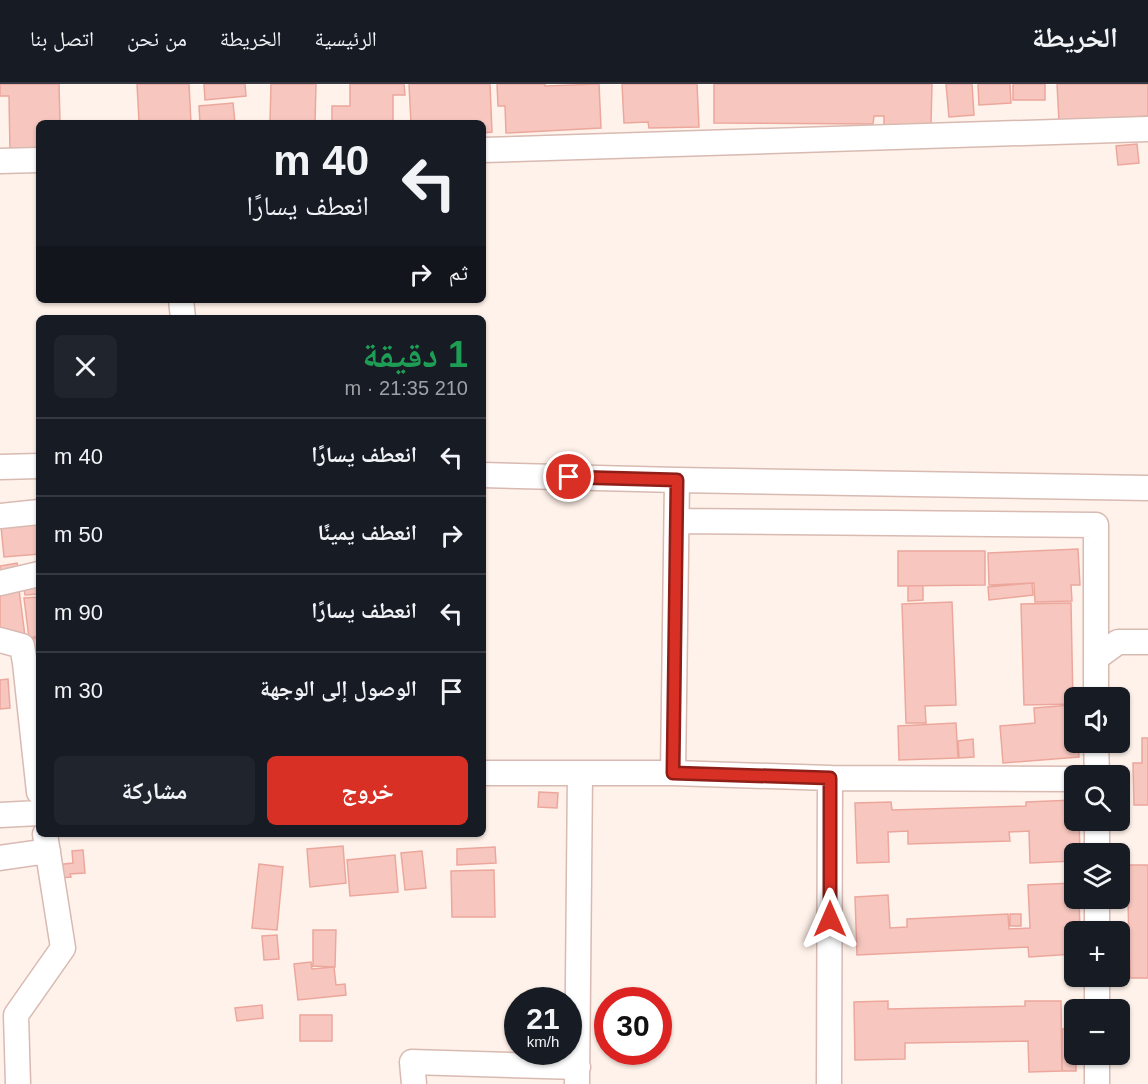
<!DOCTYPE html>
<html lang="ar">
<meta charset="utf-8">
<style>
body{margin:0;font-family:Arial,"Noto Naskh Arabic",sans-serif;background:#20242c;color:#f1f3f6;direction:rtl;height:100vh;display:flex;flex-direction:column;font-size:22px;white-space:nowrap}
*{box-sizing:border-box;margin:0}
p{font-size:20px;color:#9ea1a6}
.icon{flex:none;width:33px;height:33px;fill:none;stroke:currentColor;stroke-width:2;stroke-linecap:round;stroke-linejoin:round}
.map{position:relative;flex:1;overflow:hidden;direction:ltr}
.sheet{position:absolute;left:36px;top:231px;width:450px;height:522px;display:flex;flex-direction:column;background:#171b24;border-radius:9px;box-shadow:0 2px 4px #0004;direction:rtl}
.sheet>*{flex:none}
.banner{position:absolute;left:36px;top:36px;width:450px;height:183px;border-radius:9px;box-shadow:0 2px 4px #0004;direction:rtl;background:#171b24;color:#f1f3f6;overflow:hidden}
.buttons{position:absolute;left:1064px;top:603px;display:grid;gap:12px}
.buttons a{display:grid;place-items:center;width:66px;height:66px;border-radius:9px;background:#171b24;box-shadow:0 2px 4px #0004;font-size:30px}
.speed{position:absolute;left:504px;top:903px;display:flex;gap:12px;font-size:30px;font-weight:700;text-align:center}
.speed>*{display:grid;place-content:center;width:78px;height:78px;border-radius:50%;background:#171b24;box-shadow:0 2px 4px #0004;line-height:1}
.speed small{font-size:15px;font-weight:400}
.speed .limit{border:9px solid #d22;background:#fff;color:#111}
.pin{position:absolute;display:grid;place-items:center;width:51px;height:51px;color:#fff;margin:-26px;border:3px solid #fff;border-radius:50%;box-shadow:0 2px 6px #0007}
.me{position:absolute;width:66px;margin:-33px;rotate:0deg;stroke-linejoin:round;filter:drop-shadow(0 0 4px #0008)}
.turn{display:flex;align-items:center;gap:21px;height:126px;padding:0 18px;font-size:27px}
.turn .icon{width:78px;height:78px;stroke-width:2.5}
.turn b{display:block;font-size:42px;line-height:51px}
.then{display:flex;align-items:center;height:57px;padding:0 18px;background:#0003;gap:12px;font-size:22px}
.round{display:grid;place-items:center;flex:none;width:63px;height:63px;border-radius:9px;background:#20242c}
.summary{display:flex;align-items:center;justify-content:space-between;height:102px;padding:0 18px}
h1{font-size:36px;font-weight:700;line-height:45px;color:#1e9e55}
.primary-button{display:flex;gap:12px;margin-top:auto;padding:12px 18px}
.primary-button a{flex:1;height:69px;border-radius:9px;background:#d93025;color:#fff;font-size:24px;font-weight:700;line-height:69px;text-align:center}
.primary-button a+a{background:#20242c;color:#f1f3f6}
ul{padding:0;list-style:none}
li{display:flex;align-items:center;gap:18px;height:78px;padding:0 18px;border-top:2px solid #363941}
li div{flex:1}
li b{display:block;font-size:22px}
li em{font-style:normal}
header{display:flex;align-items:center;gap:36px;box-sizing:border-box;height:84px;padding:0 30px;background:#171b24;border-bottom:2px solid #363941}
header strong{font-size:28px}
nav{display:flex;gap:33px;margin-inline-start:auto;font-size:21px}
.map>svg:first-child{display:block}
.building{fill:#f7c7bf;stroke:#eca79d;stroke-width:1.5}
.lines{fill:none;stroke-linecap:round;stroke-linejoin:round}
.minor-casing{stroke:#d8bab2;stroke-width:27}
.minor{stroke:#fff;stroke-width:24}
.route-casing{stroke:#8d1f18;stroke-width:15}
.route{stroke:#d93025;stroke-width:10}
</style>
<header>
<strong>الخريطة</strong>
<nav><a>الرئيسية</a><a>الخريطة</a><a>من نحن</a><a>اتصل بنا</a></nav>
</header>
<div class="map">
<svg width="1148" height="1000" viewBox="0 0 1148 1000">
<rect width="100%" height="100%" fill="#fff2ea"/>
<path class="building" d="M0 0H59L60 39H39V67L10 68 9 12H0Z
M137 0H189L191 39H148V37H139Z
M204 0H245L246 12 205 16Z
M271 0H316L315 39H270Z
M350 0H404L405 11H393V39H332V22H350Z
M409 0H490L492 48 483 49V39H411Z
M497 0H545V2L599 0 601 44 506 49 505 22H498Z
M622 0H697L699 43 649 44 648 38 624 39Z
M714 0H932L931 41H884V32H874L873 40 714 39Z
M946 0H972L974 31 949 33Z
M978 0H1010L1011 19 979 21Z
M1013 0H1045V16H1013Z
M1057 0H1148V32L1059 37Z
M233 19 235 39H200L199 22Z
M1137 60 1139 79 1118 81 1116 62Z
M39 438V470L4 473 1 442Z
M1078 465 1080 501H1071L1072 517 1035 518 1034 499 989 501 988 469Z
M898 467H985V501L898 502Z
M17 479 20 489 0 493V482Z
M39 495V510L25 511 23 497Z
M1032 499 1033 511 989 516 988 503Z
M908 502H923V516L908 517Z
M19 506 25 552 0 548V509Z
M39 513V552L29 554 24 514Z
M952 518 956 621 925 622 926 639H906L902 520Z
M1071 519 1073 620 1024 621 1021 520Z
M39 554V568L30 569 29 555Z
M8 595 10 624 0 625V596Z
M1071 621 1073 638H1074V658H1078L1079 673 1003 679 1000 642 1035 639 1034 624Z
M956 639 958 674 899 676 898 642Z
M1142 654H1148V721H1134L1133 679H1142Z
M973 655 974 673 959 674 958 657Z
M539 708 558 709 557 724 538 723Z
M1074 716V736H1079L1080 770H1074V777L1030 779 1029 747 1009 748 1010 757 908 760V747L888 748 889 778 857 779 855 719 891 718 892 726 1026 722V718Z
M343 762 346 799 310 803 307 765Z
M495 763 496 779 457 781V765Z
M83 766 85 789 70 790 71 793 56 794 55 781 73 779 72 767Z
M422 767 426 804 405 806 401 769Z
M395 771 398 808 350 812 347 776Z
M259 780 283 783 277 846 252 844Z
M1127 781H1148V894H1130Z
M494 786 495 833H452L451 787Z
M1074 799V814H1079L1080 848H1074V870L1029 873 1028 863 857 871 855 813 888 811 890 844 907 843V835L1008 830 1009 845 1030 844 1028 801Z
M1010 830H1021V842H1010Z
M313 846H336L335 883 313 882Z
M277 851 279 875 264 876 262 852Z
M311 878 312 885 334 883 336 901 345 900 346 911 298 916 294 880Z
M888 917V925L1025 922V917H1061L1062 987 1029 988 1028 957 905 959V975L855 976 854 918Z
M262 921 263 934 237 937 235 924Z
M300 931H332V957H300Z
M1062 945H1074V970H1076V987H1062Z"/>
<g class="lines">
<defs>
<path id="minor" d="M483 66 1148 45
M0 77 39 76
M181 216 183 234
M0 383 39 382
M483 391 677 396 1148 404
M677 396 673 689 830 694 829 1000
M0 432 39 428
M677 437 1096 441V614
M0 499 39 490
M0 556 22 562 25 579 39 708
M1096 574 1118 558H1148
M1096 658 1097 692
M483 689H580
M830 694 1074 695
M0 731 39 729
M1097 736V770
M0 774 48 767
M1097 814V848
M1097 892V926
M1097 970V1000
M18 1000 16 931 63 864 45 750
M414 1000 412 978 578 983
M577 1000 580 689H673"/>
</defs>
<use href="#minor" class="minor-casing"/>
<use href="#minor" class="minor"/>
</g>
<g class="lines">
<defs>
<path id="route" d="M569 393 677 396 673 689 830 694V835"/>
</defs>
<use href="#route" class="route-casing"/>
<use href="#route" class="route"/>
</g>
</svg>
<div class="buttons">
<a><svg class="icon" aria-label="sound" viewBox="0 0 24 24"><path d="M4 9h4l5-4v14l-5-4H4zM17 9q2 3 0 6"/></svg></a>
<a><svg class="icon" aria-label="search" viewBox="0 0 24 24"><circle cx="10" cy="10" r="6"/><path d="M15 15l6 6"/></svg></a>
<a><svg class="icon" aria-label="layers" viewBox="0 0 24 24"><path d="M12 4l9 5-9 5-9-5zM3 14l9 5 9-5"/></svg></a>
<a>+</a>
<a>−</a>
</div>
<div class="speed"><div>21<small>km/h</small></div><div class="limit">30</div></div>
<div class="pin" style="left:569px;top:393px;background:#d93025"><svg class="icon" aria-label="arrive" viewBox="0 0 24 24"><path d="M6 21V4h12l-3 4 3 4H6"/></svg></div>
<svg class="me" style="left:830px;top:835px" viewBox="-20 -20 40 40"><path d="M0-17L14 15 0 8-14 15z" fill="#d93025" stroke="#fff" stroke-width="4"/></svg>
<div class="banner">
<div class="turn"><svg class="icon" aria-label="left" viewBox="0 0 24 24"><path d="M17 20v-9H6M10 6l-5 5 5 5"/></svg><div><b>40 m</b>انعطف يسارًا</div></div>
<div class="then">ثم<svg class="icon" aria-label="right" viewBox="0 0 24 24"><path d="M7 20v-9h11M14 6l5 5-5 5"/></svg></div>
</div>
<section class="sheet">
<div class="summary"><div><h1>1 دقيقة</h1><p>210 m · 21:35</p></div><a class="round"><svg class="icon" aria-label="close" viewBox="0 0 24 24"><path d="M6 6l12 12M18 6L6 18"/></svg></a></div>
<ul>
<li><svg class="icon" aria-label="left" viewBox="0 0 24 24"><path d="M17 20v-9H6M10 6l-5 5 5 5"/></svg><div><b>انعطف يسارًا</b></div><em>40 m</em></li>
<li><svg class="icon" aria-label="right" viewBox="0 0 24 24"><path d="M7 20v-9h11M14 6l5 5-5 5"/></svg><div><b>انعطف يمينًا</b></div><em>50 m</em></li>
<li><svg class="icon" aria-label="left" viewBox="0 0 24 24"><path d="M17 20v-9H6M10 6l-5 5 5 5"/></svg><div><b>انعطف يسارًا</b></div><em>90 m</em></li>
<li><svg class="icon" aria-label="arrive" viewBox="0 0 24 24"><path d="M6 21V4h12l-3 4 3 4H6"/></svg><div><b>الوصول إلى الوجهة</b></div><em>30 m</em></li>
</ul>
<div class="primary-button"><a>خروج</a><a>مشاركة</a></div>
</section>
</div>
